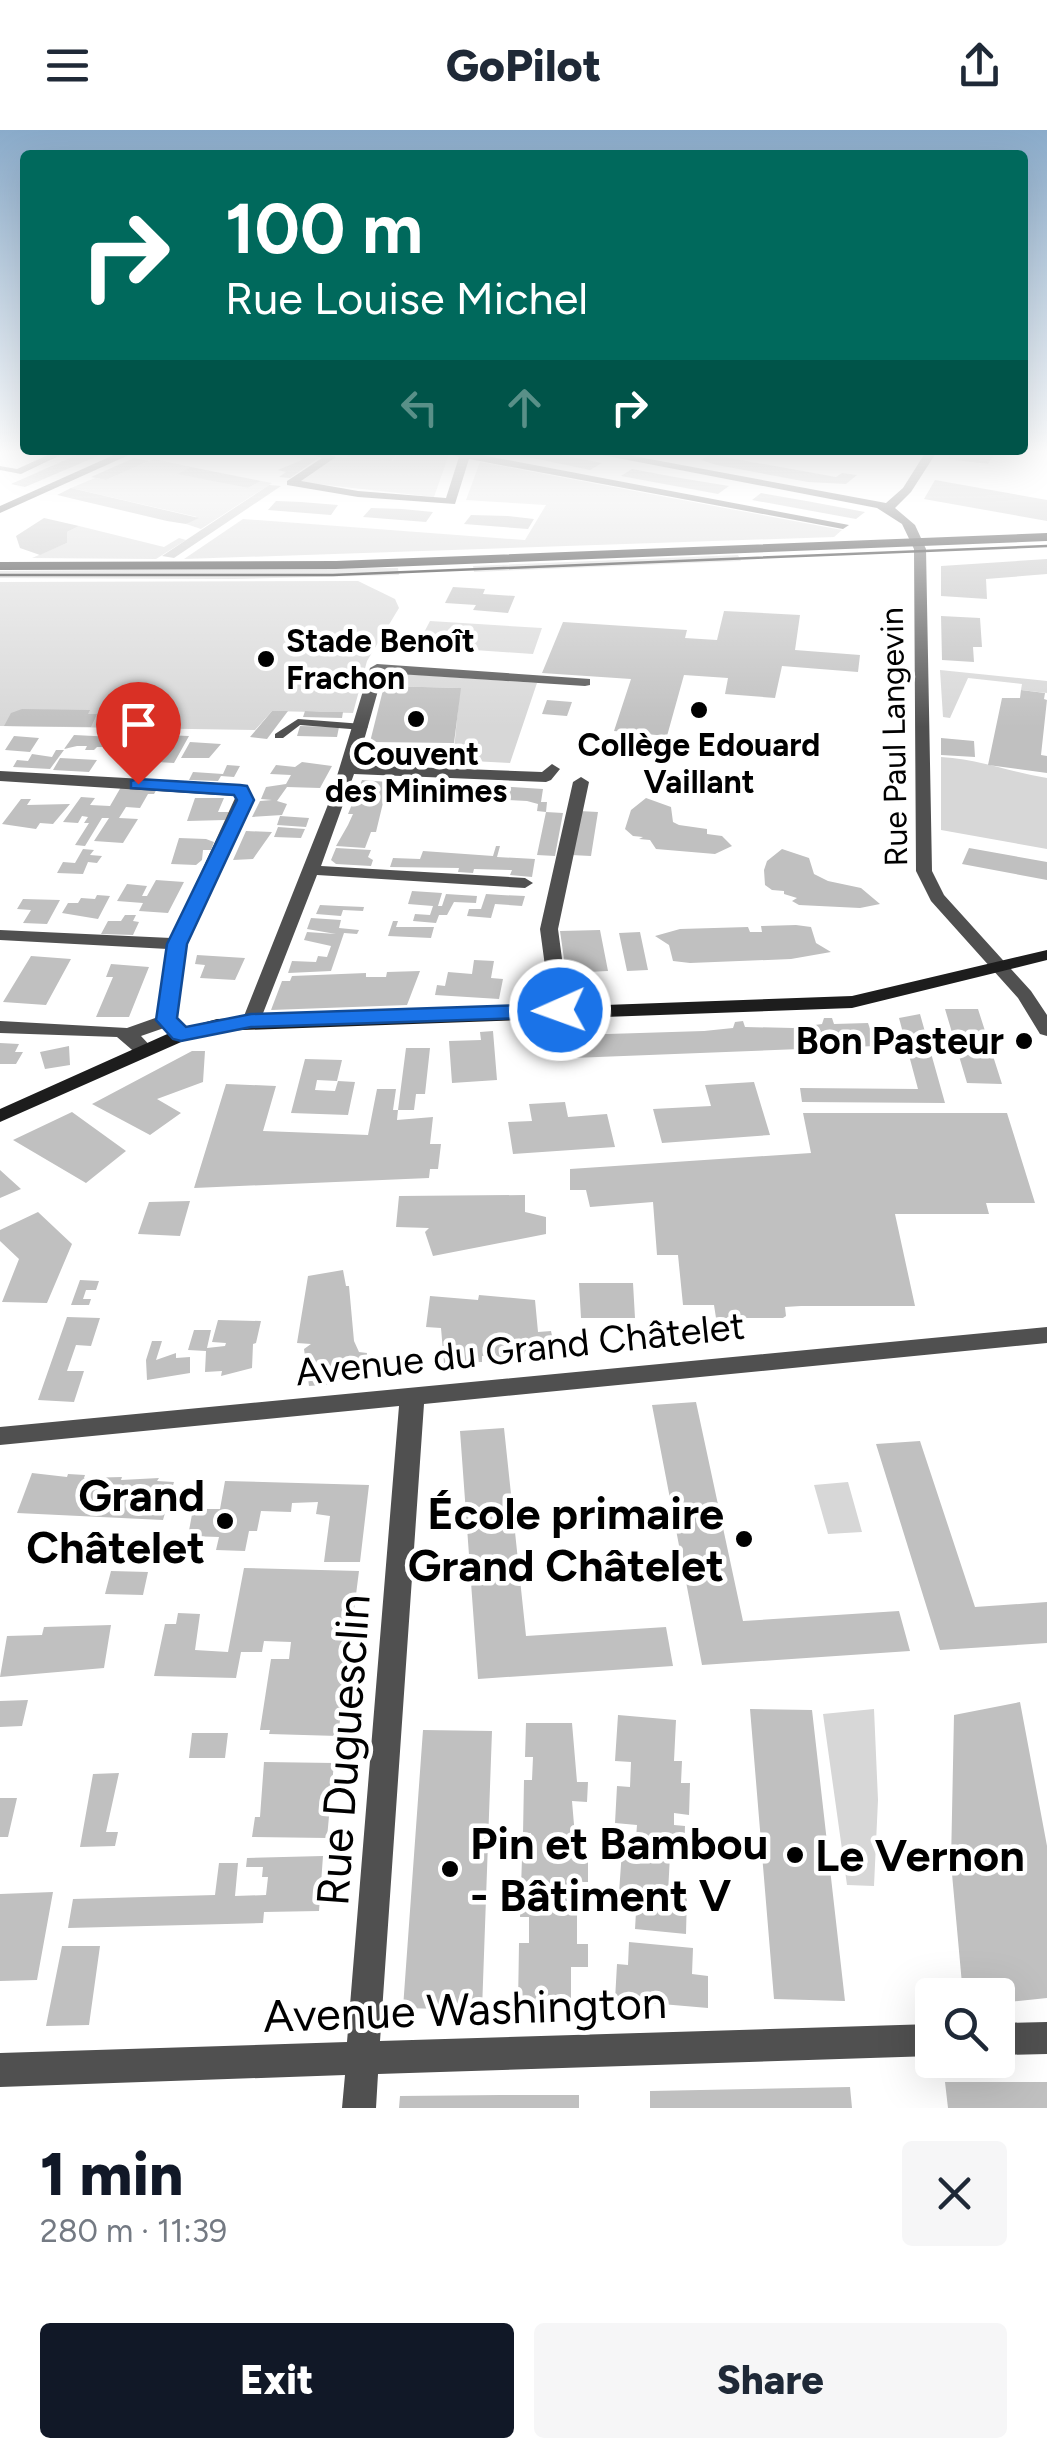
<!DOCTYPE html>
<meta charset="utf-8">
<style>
body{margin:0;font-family:Figtree,sans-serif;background:#f6f6f7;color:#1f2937;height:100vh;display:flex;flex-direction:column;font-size:38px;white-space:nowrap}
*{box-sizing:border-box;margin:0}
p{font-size:32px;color:#747a83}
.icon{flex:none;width:55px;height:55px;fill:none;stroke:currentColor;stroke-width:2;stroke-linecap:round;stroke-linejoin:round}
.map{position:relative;height:1978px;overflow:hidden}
.side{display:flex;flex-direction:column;background:#fff;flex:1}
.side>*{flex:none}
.guide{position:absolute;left:20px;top:20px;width:1008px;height:305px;border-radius:10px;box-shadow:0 10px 40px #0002;background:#00695c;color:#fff;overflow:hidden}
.controls{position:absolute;left:915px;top:1848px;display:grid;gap:20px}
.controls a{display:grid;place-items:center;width:100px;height:100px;border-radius:10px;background:#fff;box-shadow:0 10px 40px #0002;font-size:50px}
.pin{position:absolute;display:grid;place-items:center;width:85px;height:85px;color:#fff;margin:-102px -42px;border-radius:50% 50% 50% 0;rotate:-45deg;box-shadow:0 0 10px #0007}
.pin .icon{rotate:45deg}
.me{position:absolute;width:110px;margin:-55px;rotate:268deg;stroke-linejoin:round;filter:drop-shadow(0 0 8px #0008)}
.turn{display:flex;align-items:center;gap:35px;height:210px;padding:0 40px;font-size:45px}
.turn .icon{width:130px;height:130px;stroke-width:2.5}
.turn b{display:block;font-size:70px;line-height:85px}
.lanes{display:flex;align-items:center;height:95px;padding:0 40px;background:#0003;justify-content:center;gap:50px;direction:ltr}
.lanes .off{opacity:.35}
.round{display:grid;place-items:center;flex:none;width:105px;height:105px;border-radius:10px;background:#f6f6f7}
.summary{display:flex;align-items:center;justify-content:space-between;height:170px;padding:0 40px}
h1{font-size:60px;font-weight:800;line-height:75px;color:#111827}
.primary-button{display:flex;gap:20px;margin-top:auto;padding:20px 40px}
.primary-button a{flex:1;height:115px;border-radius:10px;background:#111827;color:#fff;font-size:40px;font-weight:800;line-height:115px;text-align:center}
.primary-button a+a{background:#f6f6f7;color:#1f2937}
header{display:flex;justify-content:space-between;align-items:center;height:130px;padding:0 40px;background:#fff;font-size:45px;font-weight:800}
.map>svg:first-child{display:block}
.green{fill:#d7d7d7}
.building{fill:#c0c0c0}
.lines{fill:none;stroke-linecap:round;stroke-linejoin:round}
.lane{fill:#505050;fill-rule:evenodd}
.street{fill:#505050;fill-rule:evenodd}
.secondary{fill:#1d1d1d;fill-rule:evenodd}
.tram{stroke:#000;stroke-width:2.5}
.route{fill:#1a73e8;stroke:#114b97;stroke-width:2.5}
.poi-dot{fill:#000;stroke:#fff;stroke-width:4}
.labels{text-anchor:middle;stroke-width:9;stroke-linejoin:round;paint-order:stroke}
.far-poi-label{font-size:32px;font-weight:bold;fill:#000;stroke:#fff}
.far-street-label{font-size:32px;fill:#000;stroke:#fff}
.poi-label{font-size:38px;font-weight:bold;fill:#000;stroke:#fff;text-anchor:end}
.street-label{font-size:38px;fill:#000;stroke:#fff}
.near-poi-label{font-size:45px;font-weight:bold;fill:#000;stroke:#fff;text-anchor:end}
.near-street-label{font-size:45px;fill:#000;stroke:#fff}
</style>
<header><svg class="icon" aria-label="menu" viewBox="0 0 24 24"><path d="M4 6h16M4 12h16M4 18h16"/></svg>GoPilot<svg class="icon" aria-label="share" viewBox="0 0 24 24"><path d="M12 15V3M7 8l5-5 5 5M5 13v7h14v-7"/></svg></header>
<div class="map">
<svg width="1047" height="1978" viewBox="0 0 1047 1978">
<rect width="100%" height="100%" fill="#fff"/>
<path class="green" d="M401 320 449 324 434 367 299 352 336 327 393 331Z
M154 329 191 337 180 344 248 358 261 351 272 353 201 399 186 394 197 387 71 358 95 348 106 350Z
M480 332 842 400 834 407 184 429 243 389 525 410 546 375 466 370Z
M79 396 164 417 179 408 186 410 156 429 32 428 67 413V402Z
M738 425 741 431 474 442 473 436Z
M398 438 399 445 235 449 0 448V441Z
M358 451 395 469 399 478 367 531 353 583 272 581 255 600 0 596V452Z
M430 491 542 498 533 524 417 516Z
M940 540 1047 551V563L1021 560 1022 554 968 548 950 588 943 587Z
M393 543 537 553 510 633 453 630 460 558 384 556 386 545Z
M941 627C978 629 1009 642 1047 648V719L941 700Z
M848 1352 862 1402 828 1404 814 1355Z
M874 1579 878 1670 874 1756 847 1755 823 1584Z"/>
<path class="building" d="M88 320 107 322 25 357 11 354Z
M267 320H284L320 327 290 348 279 347 286 342 278 340 304 329Z
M353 320H378L397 323 391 331 347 327Z
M495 320H535L602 333 590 340Z
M703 320H727L718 326 836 347 842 343 857 345 846 354 808 352 717 335 701 330 710 325 699 323Z
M953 320H996L988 334 948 329Z
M134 328 149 331 106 350 91 347Z
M191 337 261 351 248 358 177 344Z
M632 339 680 348 729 356 718 364 621 346Z
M935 350 1047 370V391L924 369Z
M269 355 281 356 174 428 162 426Z
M71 358 199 388 186 394 167 391 57 365Z
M761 363 812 372 865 382 856 389 752 370Z
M276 371 301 372 338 375 331 385 268 380Z
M371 378 402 379 433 382 426 392 363 387Z
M471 385 508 386 534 389 528 399 464 394Z
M44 388 79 396 67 402V413L40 425 20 418 16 406Z
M1047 429V444L986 449 987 469 941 466V436Z
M453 457 485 459 483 464 515 466 508 483 473 480 476 475 445 473Z
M724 481 800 485 795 520 860 525 858 542 782 536 775 568 725 564 728 548 684 545 667 606 614 601 631 549 542 543 563 492 687 500 685 508 717 510Z
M941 486 980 488 982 517H973L974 532 942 530Z
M384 556 461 558 454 613 370 612Z
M1021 560 1045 563 1044 569 1047 570 1041 625 1047 626V643L988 635 1002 568H1020Z
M547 570 572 572 567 586 542 584Z
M22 579 90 580 88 584H97L91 597 4 596 11 583Z
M272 581H288L267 609 250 607Z
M305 581 320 582H343L342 588 303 587Z
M300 596 339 597 337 607 297 606Z
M136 604 189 606 174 633 157 632 166 616 145 615 141 620 117 617 105 621 107 617H97L94 620H85L87 616H77L64 619 74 605 134 608Z
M14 606 39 608 30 622 5 620Z
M941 608 974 611 975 627 941 625Z
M190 612 221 614 209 628H181Z
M56 620H64L50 639 13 637 17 630 28 631 32 624 52 627Z
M60 628 97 630 89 642 53 640Z
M302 632 332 636 320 658 287 657 277 671 287 674 282 685 252 687 260 671 272 670 261 669 266 657 286 654 291 645 270 644 276 635 295 637Z
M227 635 240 636 234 647 221 646 218 651 189 650 193 642 223 644Z
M362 650 388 652 376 702H371L365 718 336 716 348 695 353 684H348Z
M398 652 424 654H432L426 670 404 669 406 666 394 665Z
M494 656 543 659 541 672H547L546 682 563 683 555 726 537 725 546 682 537 681 538 674 527 671 491 669Z
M121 657 157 659 154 664H148L140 678 126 677 119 688 138 689 123 713 94 711 109 688H102L85 716 75 715 89 693H84L88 687 82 686 78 693 63 692 81 667 95 668 90 675 110 676Z
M195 668H224L218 682H229L225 690 187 691Z
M646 668 671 677 673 692 679 695 707 699V704L722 706 732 716 715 724 656 719 650 710 639 709 643 707 633 706 625 699 631 680Z
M21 669H31L27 675 70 674 53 694 40 693 36 699 2 694Z
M579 681 598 682 591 726 571 725Z
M280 686 309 688 306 697 277 695Z
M278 697 305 699 301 708 274 707Z
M246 701 272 702 253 729 233 730Z
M179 708 206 709 214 712 211 720H203L202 730 196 735 171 734Z
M496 716H500L497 727 535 729 532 747 510 745 512 740 474 739 473 743 458 742 459 738 390 737 393 728 420 729 423 721 493 726Z
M336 718 371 720 368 727 373 730 371 736 336 734 331 730Z
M969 718 1047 732V750L962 734Z
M83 719 94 720 90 725 102 726 97 733 88 732 83 744 57 743 63 732 75 733Z
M782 719 809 728 814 744 828 751 861 758 880 774 860 778 799 775 792 771 797 768 784 764V761L772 760 765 755 764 740 767 731Z
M156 750 184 752 168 783 139 781 143 773 117 771 127 754 147 756 142 766H147Z
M412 761 442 763 438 776H442L446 764 477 766 476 773 454 772 447 785H439L436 793 413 791 415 784 430 785 433 776 408 774Z
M486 764 501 765 525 766 522 776 495 774 491 788 467 786 469 779H481Z
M97 765 110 766 98 789 62 783 68 773H78L81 768 95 769Z
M23 769 60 770 47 794 23 793 31 780 17 779Z
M320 775 339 776 364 777 363 781 343 780 341 786 316 784Z
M125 785H136L133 791 139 792 133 805 101 804 108 791H121Z
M311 788 341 790 339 798 359 800 357 804 344 803 331 841 288 843 292 831 316 832 318 826 327 827 331 816 304 810 307 802 336 804 307 799Z
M393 791H398L396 797H434L431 808 388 806Z
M796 795 811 797 816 813 831 822 791 829 690 833 673 831 669 815 655 806 680 799 748 797 750 802H762L761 796Z
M600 800 608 841 566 843 560 801Z
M640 802 648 840 627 841 619 803Z
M197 825 245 828 235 850 200 848 205 835 195 834Z
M31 826 71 829 46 875 3 872Z
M474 830 494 831 491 848 503 849 499 869 435 865 437 855 445 856 448 842 472 844Z
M111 834 149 837 129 887H96L113 847H106Z
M420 841 407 875 271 880 282 851H290L292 846 366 843V847H386L387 842Z
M945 879H978L1002 954 967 953Z
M920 884 945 973 802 972 800 958 918 959 899 888Z
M824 888H832L834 894 868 893 876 916 547 929 543 906 704 901 733 898 735 892 743 891 745 897 793 898 822 894Z
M493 901 497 950 452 953 449 911 481 910 480 902Z
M0 913 19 914 15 922H23L16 934H0Z
M69 916 70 935 45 939 40 922Z
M406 918H430L425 964H416L414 980H398Z
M192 921H205L203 952 157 969 181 983 150 1005 92 974Z
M305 929 342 930 337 951 317 950 315 960 335 961 338 951 355 952 348 985 291 983Z
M754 952 770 1005 662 1013 653 979 711 976 705 955Z
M226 954 276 956 263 1001 368 1005 377 959H396L393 980H398L397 990 433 987 430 1014H441L438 1039H430L429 1048 194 1058Z
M565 972 568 987 607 984 615 1017 513 1024 508 992 532 991 529 974Z
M72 982 126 1021 86 1053 13 1010Z
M803 983H1007L1035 1073H986L989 1084H895L915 1176H801L785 1177 786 1186 783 1188H716L714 1175H683L678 1125H657L653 1072 590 1077 586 1060H570V1039L811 1023Z
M0 1040 21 1059 0 1068Z
M525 1065V1082L546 1087V1104L433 1126 425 1102 429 1098 396 1097 399 1066Z
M190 1071 180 1106 138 1104 149 1072Z
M38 1082 72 1114 47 1173 2 1172 19 1129 0 1111V1100Z
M343 1140 346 1156H349L354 1211 359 1222 367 1223 362 1250 338 1249 337 1254 309 1256 304 1219 311 1214 297 1213 308 1146Z
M80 1150 99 1151 96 1160H86L83 1169H91L89 1175H71Z
M579 1153H633L635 1188H581Z
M479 1165 535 1170 538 1202 551 1201 556 1225 498 1230 497 1226H482V1232L444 1233 441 1198 426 1197 430 1166 478 1170Z
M67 1187 100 1188 91 1216 76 1215 67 1241H84L74 1272 38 1270Z
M218 1190 261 1191 256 1213 253 1214 252 1238 221 1246 222 1241 205 1242 206 1221 188 1220 194 1200H211L207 1218 225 1216 226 1213 212 1212Z
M152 1211H162L156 1230 176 1223V1228L190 1227V1243L147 1250 146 1230Z
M696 1272 743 1491 899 1481 910 1521 702 1535 652 1275Z
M504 1298 526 1506 666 1497 673 1536 478 1549 460 1301Z
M920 1311 975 1477 1047 1472V1513L940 1520 876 1314Z
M32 1343 67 1347 68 1344 85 1345 84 1348 122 1347 121 1350 159 1348 157 1351 174 1352 163 1390 17 1383Z
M225 1351 369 1355 360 1432H324L330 1386 316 1384 318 1372 292 1373 291 1382 261 1381 257 1401H249L245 1421 216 1420 219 1407 188 1406 193 1379H220Z
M244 1438 359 1441 338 1606 269 1604 270 1600H260L271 1529H289L291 1512 264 1511 262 1522H241L236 1548 154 1546 165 1494H176L178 1483 200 1484 195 1520 228 1522Z
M111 1441 148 1442 143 1465 105 1464Z
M111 1495 104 1538 0 1547 7 1506 42 1505 44 1497Z
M28 1570 22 1596 0 1597V1571Z
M1020 1572 1047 1716V1868L998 1873V1865H963L951 1733 954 1585Z
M750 1579 812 1580 845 1871 774 1869Z
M618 1585 676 1590 674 1631H682L681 1653H690L689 1685 674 1683V1695L685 1696 684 1727 670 1725 668 1763 687 1764 686 1804 635 1799 637 1765 619 1763 622 1720 635 1721 637 1695 615 1693 617 1656 630 1657 631 1632 615 1631Z
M526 1593H572L577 1652H588L587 1672 572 1671 577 1730H588V1752H572V1785H577V1814H588V1837H571V1877L518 1876 519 1813H529V1787H520L522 1728H530L531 1703 523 1704 524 1650H532L533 1627H525Z
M423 1600 492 1601 482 1880 403 1878Z
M192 1603H228L225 1628H189Z
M264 1632 334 1633 327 1708 252 1707 255 1687H260Z
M119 1643 106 1702H118L115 1716 80 1717 93 1644Z
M0 1668H17L8 1707H0Z
M323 1726 319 1781 264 1782 263 1793 68 1798 73 1769 215 1765 219 1733H238L235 1766 266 1765 268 1747H262L263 1737H246L247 1728Z
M53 1762 37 1850 0 1851V1764Z
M629 1812 693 1818 692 1844 708 1846V1878L615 1870 617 1834 628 1835Z
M62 1816H100L89 1895 46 1896Z
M945 1952H1047V1978H948Z
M850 1957 852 1978H650V1961Z
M500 1965H579V1978H399L400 1966Z"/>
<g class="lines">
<path class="lane" d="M59 320H71L21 344 0 340V336L17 339Z
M298 589 363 594 368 597 363 600 300 595 283 608H275V604Z"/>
<path class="street" d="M125 320H140L0 383V376Z
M293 320H315L336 327 301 351 358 361 446 368 459 327 434 320H480L476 324 849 395 843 399 469 329 455 374 358 367 287 355V351L322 328Z
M576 320H601L886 373 903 358 927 320H938L911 362 895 378 915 395 926 419 932 741 944 765 1031 861 1047 885V906L1040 904 1018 868 931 771 916 741 914 419 902 394 877 378Z
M377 534 590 549V555L585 556 383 543 357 635 542 642 552 634 560 639 551 650 546 652 354 644 321 736 525 748 533 753 525 758 317 745 260 891 258 895H244L242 891 329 672 370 538Z
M0 641 216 653 248 660 253 670 186 814 176 889 190 905 188 909H174L164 898 141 906 155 921 145 927 138 925 117 907 0 903V891L127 898 158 887 168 819 0 810V800L171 808 236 666 0 651Z
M581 647 589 652 558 799 569 881 560 887 551 881 540 799 573 652Z
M1047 1197V1213L424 1274 380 1911 932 1894V1926L378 1944 376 1978H342L345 1945 0 1957V1923L347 1912 399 1276 0 1315V1297Z
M1047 1892V1924L998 1925V1893Z"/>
<path class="secondary" d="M1047 403V411L336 439 0 440V432L336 431Z
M1047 820V830L852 878 218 901 188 909 0 992V979L174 901 217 889 852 866Z"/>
<path class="tram" d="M0 445H333L1047 416"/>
</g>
<linearGradient id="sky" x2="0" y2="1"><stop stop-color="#8aabca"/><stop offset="0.54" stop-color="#fff"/><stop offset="1" stop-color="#fff" stop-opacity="0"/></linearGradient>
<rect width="1047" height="597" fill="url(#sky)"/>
<path class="route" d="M138 649 240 655 247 656 254 670 187 814 177 888 186 897 251 884 560 874 571 880 560 887 251 897 181 911 173 909 156 890 167 814 237 670 234 665 131 658V651Z"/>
<g class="poi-dot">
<circle cx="266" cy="529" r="10"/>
<circle cx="699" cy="580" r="10"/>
<circle cx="416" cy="589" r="10"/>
<circle cx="1024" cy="911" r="10"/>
<circle cx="225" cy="1391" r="10"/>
<circle cx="744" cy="1409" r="10"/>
<circle cx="795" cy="1725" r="10"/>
<circle cx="450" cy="1739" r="10"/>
</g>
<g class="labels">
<g class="far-poi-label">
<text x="286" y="522" text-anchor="start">Stade Benoît<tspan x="286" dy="37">Frachon</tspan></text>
<text x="699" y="626">Collège Edouard<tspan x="699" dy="37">Vaillant</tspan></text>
<text x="416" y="635">Couvent<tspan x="416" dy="37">des Minimes</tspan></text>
</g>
<g class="far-street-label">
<text transform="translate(894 607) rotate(-91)" y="11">Rue Paul Langevin</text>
</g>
<g class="poi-label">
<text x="1004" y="924">Bon Pasteur</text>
</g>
<g class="street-label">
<text transform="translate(520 1219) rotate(-6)" y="13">Avenue du Grand Châtelet</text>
</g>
<g class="near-poi-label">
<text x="205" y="1381">Grand<tspan x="205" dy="52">Châtelet</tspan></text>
<text x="724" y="1399">École primaire<tspan x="724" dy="52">Grand Châtelet</tspan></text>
<text x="470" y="1729" text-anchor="start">Pin et Bambou<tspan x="470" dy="52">- Bâtiment V</tspan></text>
<text x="815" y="1741" text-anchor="start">Le Vernon</text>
</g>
<g class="near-street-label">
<text transform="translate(343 1620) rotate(-86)" y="16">Rue Duguesclin</text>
<text transform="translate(465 1879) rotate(-2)" y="16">Avenue Washington</text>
</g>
</g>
</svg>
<div class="controls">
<a><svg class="icon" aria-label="search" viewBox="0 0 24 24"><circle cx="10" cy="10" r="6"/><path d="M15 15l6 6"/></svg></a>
</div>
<div class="pin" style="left:138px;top:654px;background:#d93025"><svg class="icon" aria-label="arrive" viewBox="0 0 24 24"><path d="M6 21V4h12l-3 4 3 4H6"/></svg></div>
<svg class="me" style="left:560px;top:880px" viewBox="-20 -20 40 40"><circle r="17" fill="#1a73e8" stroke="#fff" stroke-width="3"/><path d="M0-11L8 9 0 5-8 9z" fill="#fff"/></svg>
<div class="guide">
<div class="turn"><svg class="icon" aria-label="right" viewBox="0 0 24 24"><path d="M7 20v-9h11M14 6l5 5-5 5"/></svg><div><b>100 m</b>Rue Louise Michel</div></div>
<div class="lanes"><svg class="icon off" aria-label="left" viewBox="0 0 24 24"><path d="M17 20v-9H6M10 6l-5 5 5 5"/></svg><svg class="icon off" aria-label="ahead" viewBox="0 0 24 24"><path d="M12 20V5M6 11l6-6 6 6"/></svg><svg class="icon" aria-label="right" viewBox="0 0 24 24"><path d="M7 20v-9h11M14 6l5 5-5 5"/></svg></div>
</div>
</div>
<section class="side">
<div class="summary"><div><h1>1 min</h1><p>280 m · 11:39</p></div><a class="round"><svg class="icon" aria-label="close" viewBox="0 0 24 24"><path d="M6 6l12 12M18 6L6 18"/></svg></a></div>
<div class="primary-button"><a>Exit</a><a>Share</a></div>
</section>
